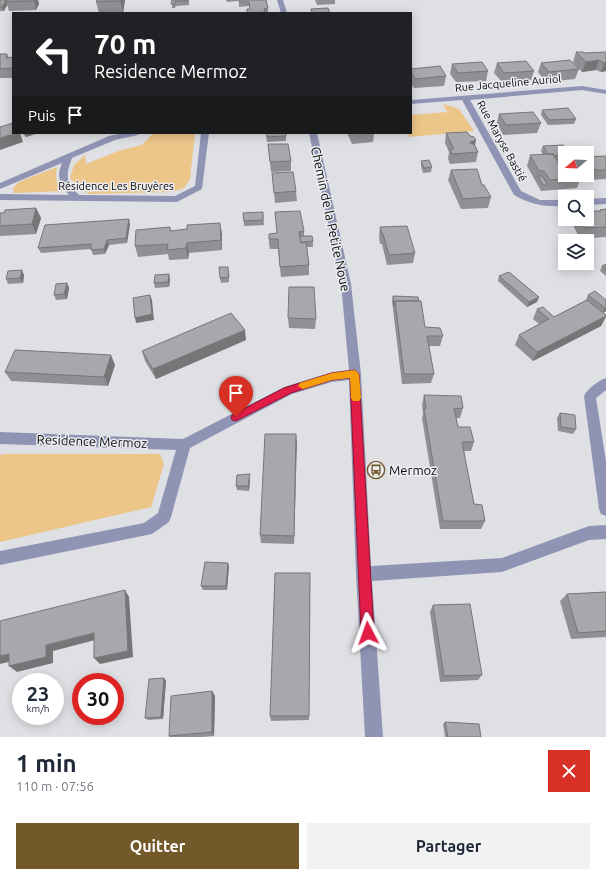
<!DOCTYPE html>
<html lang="fr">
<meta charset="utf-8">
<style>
body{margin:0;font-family:Ubuntu,sans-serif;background:#f2f2f3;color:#1f2937;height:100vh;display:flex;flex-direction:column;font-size:15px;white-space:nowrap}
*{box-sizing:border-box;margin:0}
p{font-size:13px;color:#747a83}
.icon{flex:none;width:22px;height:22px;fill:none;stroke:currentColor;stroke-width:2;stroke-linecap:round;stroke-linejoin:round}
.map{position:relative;height:737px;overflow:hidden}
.side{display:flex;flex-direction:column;background:#fff;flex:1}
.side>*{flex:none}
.banner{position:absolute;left:12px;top:12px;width:400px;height:122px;border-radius:0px;box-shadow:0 2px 10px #0003;background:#202124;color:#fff;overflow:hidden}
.needle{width:26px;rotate:251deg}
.fabs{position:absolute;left:558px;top:146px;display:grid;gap:8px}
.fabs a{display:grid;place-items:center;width:36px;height:36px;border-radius:0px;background:#fff;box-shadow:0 2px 10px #0003;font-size:20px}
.speed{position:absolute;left:12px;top:673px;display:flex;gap:8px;font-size:20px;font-weight:700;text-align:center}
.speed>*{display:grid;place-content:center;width:52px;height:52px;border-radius:50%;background:#fff;box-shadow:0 2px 10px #0003;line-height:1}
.speed small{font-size:10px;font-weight:400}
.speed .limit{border:6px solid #d22;background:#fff;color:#111}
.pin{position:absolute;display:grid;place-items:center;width:34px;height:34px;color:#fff;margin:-41px -17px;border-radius:50% 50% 50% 0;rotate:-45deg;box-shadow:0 0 4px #0007}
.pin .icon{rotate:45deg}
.me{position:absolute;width:44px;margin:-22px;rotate:356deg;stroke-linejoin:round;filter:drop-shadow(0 0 3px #0008)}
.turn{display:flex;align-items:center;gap:14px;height:84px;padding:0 16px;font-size:18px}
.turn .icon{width:52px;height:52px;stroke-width:2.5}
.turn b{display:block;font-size:28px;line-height:34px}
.then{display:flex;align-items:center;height:38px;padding:0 16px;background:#0003;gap:8px;font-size:15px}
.round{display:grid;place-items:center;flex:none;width:42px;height:42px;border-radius:0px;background:#f2f2f3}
.headline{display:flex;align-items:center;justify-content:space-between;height:68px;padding:0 16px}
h1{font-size:24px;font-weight:700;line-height:30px}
.button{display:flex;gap:8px;margin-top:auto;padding:8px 16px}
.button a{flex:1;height:46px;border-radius:0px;background:#73582a;color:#fff;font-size:16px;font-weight:700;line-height:46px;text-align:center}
.button a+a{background:#f2f2f3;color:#1f2937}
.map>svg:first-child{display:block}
.green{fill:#ecc588}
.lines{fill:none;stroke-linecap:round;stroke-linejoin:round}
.street{fill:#9094b4;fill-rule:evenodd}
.wall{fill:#909094}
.shaded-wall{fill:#767678}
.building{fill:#a8a8ac;stroke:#767678}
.route{fill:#e11d48;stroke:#92132f}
.slow{fill:#f59e0b}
.labels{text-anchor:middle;stroke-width:3;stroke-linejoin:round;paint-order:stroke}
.far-street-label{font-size:11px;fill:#0b0b0c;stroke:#ecedf1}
.street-label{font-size:13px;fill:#0b0b0c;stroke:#ecedf1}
.poi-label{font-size:13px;fill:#0b0b0c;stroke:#ecedf1;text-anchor:start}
</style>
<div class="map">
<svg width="606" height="737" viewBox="0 0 606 737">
<rect width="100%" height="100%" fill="#dfe0e4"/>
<path class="green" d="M443 104 459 109 474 131 409 137 408 133H411V115L447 112Z
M153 133H195L190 179 184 188 171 192 89 194 78 187 70 178 74 165 85 155 86 164 118 151 142 145Z
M57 167C55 178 56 183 63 191L14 193 13 188 19 182Z
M4 454H160L164 464 151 507 0 542V455Z"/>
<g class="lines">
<path class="street" d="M277 0H283L287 13H281Z
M582 86 606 90V94L582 90 470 100 521 191 540 200H565V206C546 207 531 205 514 195L462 100 411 104V100Z
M123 133H139L138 135 115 140 72 158C65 177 66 181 79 195L175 196 195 186 201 133H209L202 189 177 202 0 200V194L69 195C60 184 56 177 62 163L0 189V183L109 136Z
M309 133H317L351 284 361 374 371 566 502 558 589 526 606 525V539L589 540 502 572 372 581 383 737H365L356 574 349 380 332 382 292 394 190 448 171 517 169 522 152 534 0 565V551L144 523 158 513 176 450 0 444V432L183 439 284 387 332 372 349 370 341 284Z
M606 198V204L587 205V199Z
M606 378V390L596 398 606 461V516L601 514 599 509 584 396C587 389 598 381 606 378Z"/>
</g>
<path class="wall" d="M0 0H38L39 4 36 10 9 11 7 5 4 11H0Z
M97 0H125L123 13H99L96 2Z
M172 0H189V5L176 6 175 8H172Z
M226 0H238V1L227 2Z
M239 0H266L268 8V13H247V9H250L249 6 239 7Z
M315 0H335V4L317 5Z
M576 52 585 53 606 52V71L601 72 596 70 582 72 573 62Z
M0 54H7L9 58 13 57V78H0Z
M497 63 534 71 531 80 502 82 494 73Z
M541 63 579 69 575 79 546 82 538 72Z
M452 64 488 71 486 81 456 82 450 74Z
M411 69 446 76 444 86 414 88 411 84Z
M542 110 576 119 574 124 548 125 541 115Z
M499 114 541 123 537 133 503 135 497 123Z
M22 133H38L26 137Z
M266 133H286V141L267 142Z
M347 133H374L373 142 352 144Z
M446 133 475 145 478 152 476 162 450 164 448 159 449 152 445 143Z
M268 144 291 161V171L271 172Z
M543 146 565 153V160H557L563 170 581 178 577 188 541 191 527 166 530 155H543L541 151Z
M606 156V179L590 180 587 175V157Z
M421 161 432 167 431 172 423 173 421 166Z
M451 170 482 185 491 197 488 208 461 209 448 180Z
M272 173 296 191 297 201 275 203Z
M36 208 41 218 36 234 0 236V213Z
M606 209V237L580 239 571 221V219H587L599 211 600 210Z
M263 212 264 225 244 226 243 213Z
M275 212 304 231V236L313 241V247H307L309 265V275L281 277 278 249H270L269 244V234L277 233Z
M130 224 127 243 109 245 105 254 93 255 91 249 41 253 38 248Z
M170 227 171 231 222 233V250L189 253 188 259 169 260 168 254 138 257 135 246Z
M380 227 415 253 413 263 387 265 382 244H380L379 237Z
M606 264V276L600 271 602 266Z
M229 272V282L221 283 220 278Z
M169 274 170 280 169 287 155 288 154 283Z
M24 275 23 283 8 284 6 279Z
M499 276 537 302 527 307 498 281Z
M67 283 69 288 67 299 56 300 54 295Z
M588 295 606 300V311L603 313 606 315V317L601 326 533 361 515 345 519 335 539 324 533 319 537 309 554 317 586 300Z
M393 296 425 327 443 336 440 346H429L434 374 431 383 402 384 392 301Z
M288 318 316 319 315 329 289 328Z
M246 340 156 379 145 361 142 351Z
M115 365 108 386 11 381 5 372Z
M424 395 463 408 460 418H456L458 427 474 442 471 451H463L474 504 485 521 481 529H440L422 418 423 414 422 405Z
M560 413 576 429 573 434 558 431 557 418Z
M296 434 294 544 261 543 260 535Z
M250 479 249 491 237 490 236 486Z
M229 566 227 590H203L201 586Z
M310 573 309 720 271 721 270 716Z
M606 592V637L571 639 560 601 567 594Z
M433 605 482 675 478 680 440 682 430 612Z
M164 678 166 681 163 719 148 720 145 718Z
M212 691 215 696 214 736 202 737H170L169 736Z
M445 722 481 737H445L443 724Z"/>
<path class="shaded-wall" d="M6 0H7L6 2 7 5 4 11 2 7Z
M34 0H38L39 4 36 10 34 1Z
M120 0H125L123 13 120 1Z
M599 60 596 70 582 72 586 62Z
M606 62V71L601 72 604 63Z
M17 133H20L23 142 0 150V138Z
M25 133H38L26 137Z
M476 140 474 150 470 142Z
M36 208 41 218 36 234 32 224Z
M129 219 130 224 127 243 126 238Z
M220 223 222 233V250L221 240Z
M107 240 109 245 105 254 104 249Z
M187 243 189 253 188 259 186 248Z
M22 270 24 275 23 283 20 278Z
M169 274 170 280 169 287 168 282Z
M67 283 69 288 67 299 64 294Z
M150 295 152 300 154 320 136 323 135 318Z
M539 297 537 302 527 307 529 302Z
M605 308H606V311L602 313Z
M606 316 601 326 533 361 537 352Z
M245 330 246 340 156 379 153 369Z
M111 355 115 365 108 386 104 377Z
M296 434 297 443 294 544V536Z
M250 474V479L249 491 248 486Z
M228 563 229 566 227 590 226 586Z
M125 590 129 597 133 657 100 664 94 658Z
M94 633 99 639 53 651V663L17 672 9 666 46 645Z
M9 654 17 660 0 664V656Z
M164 678 166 681 163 719 161 717Z
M212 691 215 696 214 736 212 732Z"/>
<path class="building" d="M0 0H6L2 7H0Z
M7 0H34V1L6 2Z
M97 0H120V1L96 2Z
M172 0H188V1H175V4H171Z
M239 0H266L268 8 264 9 265 12 247 13V9H250L249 2H239Z
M328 8 330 13H312L311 9Z
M576 52H583L585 53 606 52V62L604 63 599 60 586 62Z
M0 54H7L6 58 13 57V68L0 69Z
M570 60 579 69 549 72 541 63Z
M526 61 534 71 504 73 497 63Z
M482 62 488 71 458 73 452 64Z
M440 66 446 76 415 79 411 72V69Z
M568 108 576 119 549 120 542 110Z
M533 112 541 123 506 125 499 114Z
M13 123V133H17L0 138V127Z
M467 132 470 136 474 137 476 140 470 142 471 144H474L478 152 452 154 450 149H454L446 133Z
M266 133H286V136L267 137Z
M268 144H288L291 161 270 162Z
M563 145 568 153H565V155L554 156 553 154H548L543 146Z
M553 154 563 170H565V175H579L581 178 550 180 544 171H539L530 155Z
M606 156V170H595L587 160V157Z
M429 160 432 167 424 168 421 161Z
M477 169 482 185H484L491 197 463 199 451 170Z
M293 172 296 191 274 193 272 173Z
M538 176H542L548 185H543Z
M36 208 32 224 0 226V213H4L5 210Z
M606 209V227L585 228 579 219H587V211H601L600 210Z
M300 211 304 231 299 232 301 243 306 242 309 265 280 267 278 239H269V234L277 233 275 212Z
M263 212V220L244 221 243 213Z
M129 219 126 238 107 240 104 249 91 250V244L38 248 45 225Z
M220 223 221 240 187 243 186 248 167 250 168 244 135 246 136 230 170 227V231L179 230 187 229V225Z
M407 226 415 253 389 255 383 234H382L380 227Z
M300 236H312L313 241 305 242 301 243Z
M606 264V269L602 266Z
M219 267H228L229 277 220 278Z
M22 270 20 278 6 279 8 271Z
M509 272 539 297 529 302 499 276Z
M169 274 168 282 154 283 155 275Z
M67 283 64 294 54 295 56 284Z
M289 287H314L316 319 288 318Z
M595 291 606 300V308H605L588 295Z
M150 295 152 314 135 318 133 298Z
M393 296 418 297 419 301H395L394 306Z
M587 300 606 315V316L537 352 519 335 549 319 537 309 543 307 554 317Z
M395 301H421L425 327 440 328 443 336H427L434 374H404Z
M231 313 245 330 153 369 142 351Z
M15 350 111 355 104 377 5 372Z
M424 395 461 396 463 408 454 409 458 427H470L474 442H462L474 504 482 505 485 521H443L424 409H426Z
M560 413 575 415 576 429 561 427Z
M265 434H296L294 536 260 535Z
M250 474 248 486H236L237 475Z
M205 562 228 563 226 586H201Z
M275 573H310L309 716H270Z
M125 590 128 651 94 658V633L46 645V657L9 666V654L0 656V621Z
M606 592V631L578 633 567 594Z
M470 604 482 675 444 676 433 605Z
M164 678 161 717 145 718 149 679Z
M212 691V732L169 736 171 696Z
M445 722 479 724 481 737H448Z"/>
<path class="route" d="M355 370 359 374 374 633 372 637 368 639 363 637 361 633 350 378 332 380 291 393 236 421 232 420 231 417 232 415 284 388 332 373Z"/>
<path class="slow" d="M355 370 359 374 361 398 359 401H353L351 398 350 378 332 380 303 389 298 386 300 383 332 373Z"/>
<defs>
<symbol id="bus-ring" viewBox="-11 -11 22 22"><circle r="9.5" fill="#ecedf1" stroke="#73582a" stroke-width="1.5"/><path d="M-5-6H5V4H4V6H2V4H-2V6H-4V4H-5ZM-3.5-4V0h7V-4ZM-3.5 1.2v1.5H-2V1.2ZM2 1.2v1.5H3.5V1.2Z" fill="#73582a"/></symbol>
</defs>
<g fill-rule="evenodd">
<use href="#bus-ring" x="366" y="460" width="20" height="20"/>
</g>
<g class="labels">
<g class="far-street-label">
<text transform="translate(508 83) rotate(-5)" y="4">Rue Jacqueline Auriol</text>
<text transform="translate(502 141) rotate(61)" y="4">Rue Maryse Bastié</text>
<text x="116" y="190">Résidence Les Bruyères</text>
</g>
<g class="street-label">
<text transform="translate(331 219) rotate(78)" y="5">Chemin de la Petite Noue</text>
<text transform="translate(92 441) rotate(2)" y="5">Residence Mermoz</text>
</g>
<g class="poi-label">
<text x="389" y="475">Mermoz</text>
</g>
</g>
</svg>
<div class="fabs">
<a><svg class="needle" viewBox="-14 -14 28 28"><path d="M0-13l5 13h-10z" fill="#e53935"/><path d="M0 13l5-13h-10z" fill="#747a83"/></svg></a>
<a><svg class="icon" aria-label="search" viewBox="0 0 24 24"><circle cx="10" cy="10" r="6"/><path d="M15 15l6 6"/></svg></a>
<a><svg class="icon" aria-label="layers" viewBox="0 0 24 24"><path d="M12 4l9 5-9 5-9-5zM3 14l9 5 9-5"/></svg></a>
</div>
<div class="speed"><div>23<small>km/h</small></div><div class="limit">30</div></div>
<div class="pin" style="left:236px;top:417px;background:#d93025"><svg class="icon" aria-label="arrive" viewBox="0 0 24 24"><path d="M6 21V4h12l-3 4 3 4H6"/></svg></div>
<svg class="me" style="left:368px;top:633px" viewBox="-20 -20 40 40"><path d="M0-17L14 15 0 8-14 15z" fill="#e11d48" stroke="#fff" stroke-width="4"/></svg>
<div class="banner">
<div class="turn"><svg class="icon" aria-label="left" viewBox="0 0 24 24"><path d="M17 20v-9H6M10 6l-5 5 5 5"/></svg><div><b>70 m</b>Residence Mermoz</div></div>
<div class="then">Puis<svg class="icon" aria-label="arrive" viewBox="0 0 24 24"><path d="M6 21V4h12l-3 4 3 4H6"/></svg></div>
</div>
</div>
<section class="side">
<div class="headline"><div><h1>1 min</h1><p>110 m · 07:56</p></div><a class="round" style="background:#d93025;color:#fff"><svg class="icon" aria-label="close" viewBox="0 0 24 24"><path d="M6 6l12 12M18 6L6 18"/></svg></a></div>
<div class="button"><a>Quitter</a><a>Partager</a></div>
</section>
